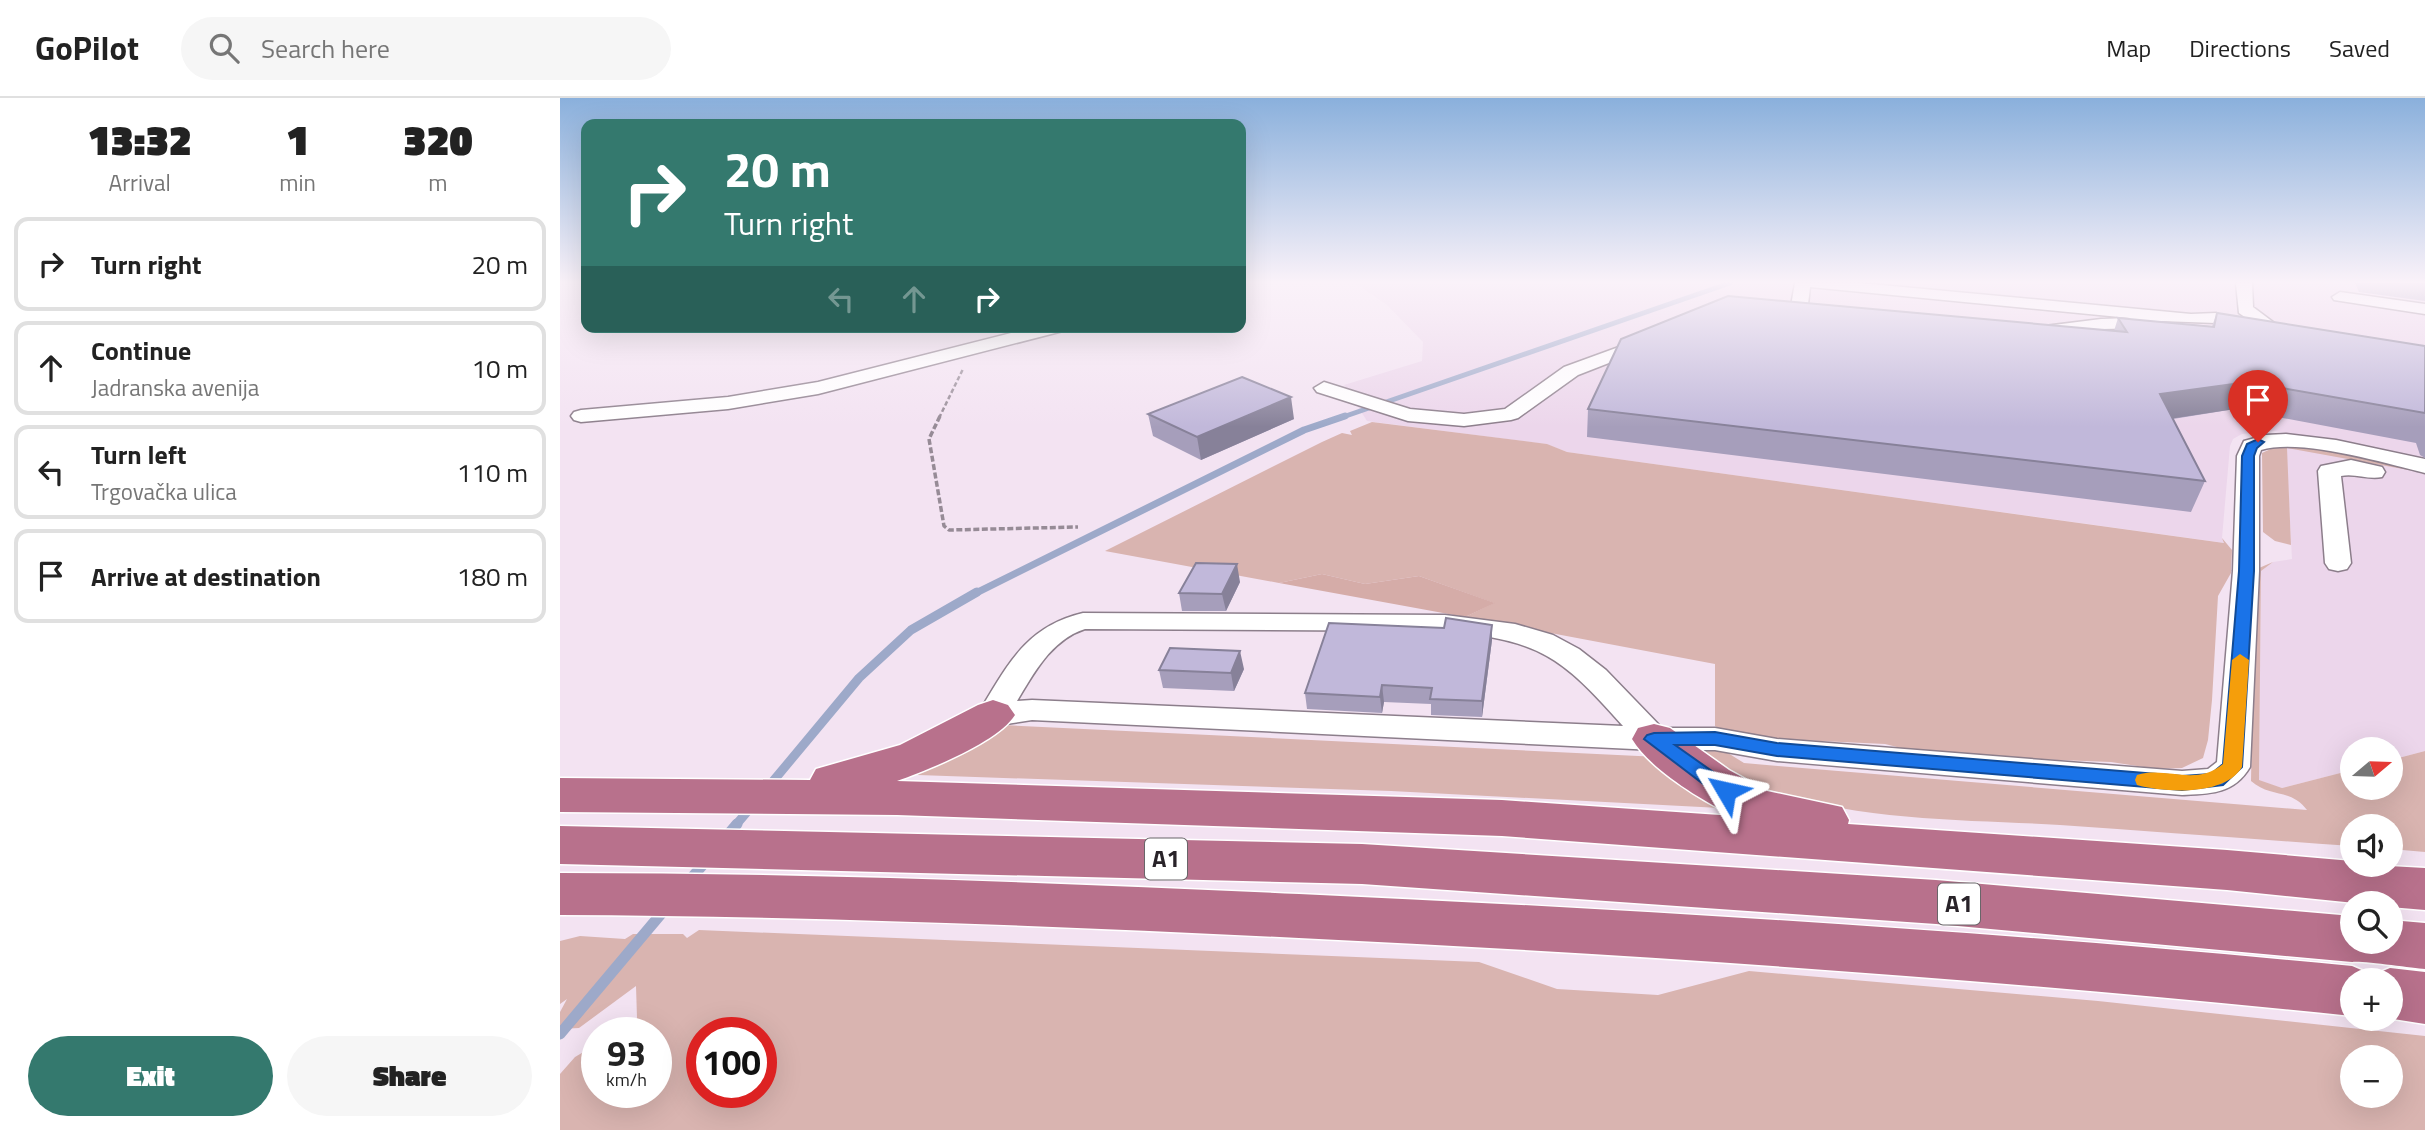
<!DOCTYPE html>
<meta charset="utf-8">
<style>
body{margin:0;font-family:"Titillium Web",sans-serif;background:#f6f6f6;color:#222;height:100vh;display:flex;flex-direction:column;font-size:26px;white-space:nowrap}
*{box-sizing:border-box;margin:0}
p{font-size:23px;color:#767676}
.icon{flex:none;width:38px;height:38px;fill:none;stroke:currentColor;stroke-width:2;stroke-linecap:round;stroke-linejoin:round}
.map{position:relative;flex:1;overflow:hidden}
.panel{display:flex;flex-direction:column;background:#fff;width:560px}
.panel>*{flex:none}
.guide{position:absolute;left:21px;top:21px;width:665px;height:214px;border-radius:14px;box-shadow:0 7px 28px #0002;background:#34796e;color:#fff;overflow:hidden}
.needle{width:46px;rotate:71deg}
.fabs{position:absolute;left:1780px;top:639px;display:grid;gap:14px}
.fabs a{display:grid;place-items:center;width:63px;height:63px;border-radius:50%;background:#fff;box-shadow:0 7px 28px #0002;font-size:35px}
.speed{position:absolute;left:21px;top:919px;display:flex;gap:14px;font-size:35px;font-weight:700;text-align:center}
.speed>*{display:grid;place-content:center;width:91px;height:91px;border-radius:50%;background:#fff;box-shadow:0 7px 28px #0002;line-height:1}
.speed small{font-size:18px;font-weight:400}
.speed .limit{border:10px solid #d22;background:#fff;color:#111}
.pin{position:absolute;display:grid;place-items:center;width:60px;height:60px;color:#fff;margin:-72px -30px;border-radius:50% 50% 50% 0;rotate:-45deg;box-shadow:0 0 7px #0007}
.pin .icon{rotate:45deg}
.me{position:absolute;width:77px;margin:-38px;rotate:306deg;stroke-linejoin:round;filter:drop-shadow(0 0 5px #0008)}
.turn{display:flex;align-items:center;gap:24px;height:147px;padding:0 28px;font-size:32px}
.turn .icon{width:91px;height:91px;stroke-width:2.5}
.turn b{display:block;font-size:49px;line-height:60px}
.lanes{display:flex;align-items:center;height:66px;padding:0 28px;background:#0003;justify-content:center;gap:35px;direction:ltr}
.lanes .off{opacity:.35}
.eta{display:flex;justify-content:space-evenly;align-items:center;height:119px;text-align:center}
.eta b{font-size:42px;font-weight:800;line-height:49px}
.action{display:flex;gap:14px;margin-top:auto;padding:14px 28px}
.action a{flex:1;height:80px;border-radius:42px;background:#34796e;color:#fff;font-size:28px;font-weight:800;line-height:80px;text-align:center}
.action a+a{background:#f6f6f6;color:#222}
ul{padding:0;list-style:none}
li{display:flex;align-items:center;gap:21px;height:94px;margin:0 14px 10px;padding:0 14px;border:4px solid #e0e0e0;border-radius:14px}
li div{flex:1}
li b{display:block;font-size:26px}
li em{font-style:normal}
header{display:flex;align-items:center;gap:42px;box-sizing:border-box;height:98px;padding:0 35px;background:#fff;border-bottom:2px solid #e0e0e0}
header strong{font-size:33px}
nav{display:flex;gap:38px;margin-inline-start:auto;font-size:24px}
.search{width:490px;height:63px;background:#f6f6f6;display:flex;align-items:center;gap:18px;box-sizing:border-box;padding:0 24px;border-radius:38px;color:#767676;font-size:26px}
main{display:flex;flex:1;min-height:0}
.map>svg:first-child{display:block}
.built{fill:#ecd6eb}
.green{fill:#d9b4b0;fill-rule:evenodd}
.forest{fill:#d5aca8}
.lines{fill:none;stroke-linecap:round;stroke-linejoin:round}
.stream-far3{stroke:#9da9c9;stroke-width:5}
.stream-far2{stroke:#9da9c9;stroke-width:7}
.stream-far1{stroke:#9da9c9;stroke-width:9}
.stream{stroke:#9da9c9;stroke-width:11}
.minor-casing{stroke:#8c7e8b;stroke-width:3}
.highway-casing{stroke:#fff;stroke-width:3}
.path-far1{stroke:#968b96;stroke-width:2.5;stroke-dasharray:4.5 2.5;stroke-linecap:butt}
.path{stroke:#968b96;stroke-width:3.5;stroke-dasharray:6 2.5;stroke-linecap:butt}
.minor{fill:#fff;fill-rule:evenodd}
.highway{fill:#b8718c;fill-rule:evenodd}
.wall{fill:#a69ebb}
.shaded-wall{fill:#878199}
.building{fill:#c1b8da;stroke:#878199;stroke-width:2}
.route{fill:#1a73e8;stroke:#114b97;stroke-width:2}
.slow{fill:#f59e0b}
.labels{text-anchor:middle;stroke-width:5;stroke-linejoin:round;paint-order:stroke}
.shield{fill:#fff;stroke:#696569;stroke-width:2}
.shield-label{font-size:24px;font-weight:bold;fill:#292329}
</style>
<header>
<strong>GoPilot</strong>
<div class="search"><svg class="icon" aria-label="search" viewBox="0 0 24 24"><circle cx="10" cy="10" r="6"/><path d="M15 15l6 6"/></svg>Search here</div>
<nav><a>Map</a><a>Directions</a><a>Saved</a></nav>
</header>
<main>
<section class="panel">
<div class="eta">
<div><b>13:32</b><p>Arrival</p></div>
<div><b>1</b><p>min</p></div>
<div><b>320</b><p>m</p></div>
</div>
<ul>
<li><svg class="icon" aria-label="right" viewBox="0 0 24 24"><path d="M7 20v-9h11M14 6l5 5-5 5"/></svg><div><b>Turn right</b></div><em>20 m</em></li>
<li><svg class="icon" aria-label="ahead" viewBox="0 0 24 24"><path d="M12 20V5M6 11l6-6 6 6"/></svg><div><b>Continue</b><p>Jadranska avenija</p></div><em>10 m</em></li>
<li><svg class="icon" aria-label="left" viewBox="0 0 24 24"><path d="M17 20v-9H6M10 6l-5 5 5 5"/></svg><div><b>Turn left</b><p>Trgovačka ulica</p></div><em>110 m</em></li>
<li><svg class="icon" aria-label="arrive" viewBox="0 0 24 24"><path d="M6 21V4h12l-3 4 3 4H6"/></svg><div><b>Arrive at destination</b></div><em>180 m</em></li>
</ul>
<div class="action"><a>Exit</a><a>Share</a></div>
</section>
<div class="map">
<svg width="1865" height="1032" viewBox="0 0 1865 1032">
<rect width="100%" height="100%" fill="#f3e3f2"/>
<path class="built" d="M795 185H1865V360L1735 336 1714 333 1682 336 1673 341 1670 348 1662 440 1665 445 1007 354 986 346 807 323 784 287 862 263 863 244 827 207Z
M1735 349 1865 375V653L1831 662 1830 651H1792V672L1722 690 1699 683 1701 473 1713 464 1732 461 1726 350Z"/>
<path class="green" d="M812 324 987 346 1007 354 1664 445 1662 440 1672 452 1671 475 1658 498 1652 602 1648 642 1643 660 1622 670 1597 671 1551 664 1397 658 1357 654 1325 646 1218 641 1167 635 1155 628V566L905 519 934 505 859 478 805 486 762 476 719 485 545 453 762 344 782 335 792 337 790 333Z
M1746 348 1865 371V375L1727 350 1731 447 1715 443 1703 434 1702 355 1715 349Z
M1713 464 1701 473 1699 682 1722 690 1792 672V690H1830L1831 662 1865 653V754L1831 751 1830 728H1792V748C1695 741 1598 734 1500 727 1389 720 1226 726 1137 652H1163L1184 665 1218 668 1747 712C1730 690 1710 700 1691 683L1694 528 1699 470Z
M443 627 1099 659 1160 710 831 693 358 677V673Z
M139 832 919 864 997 891 1098 897 1189 873 1538 903 1865 938V1032H0V976L15 959 37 946V994H96V934H55L77 920 76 888 19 930 0 931V914L7 901 0 906V843L20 838 65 841 73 836H123L127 840ZM142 934H201V994H142ZM1792 959H1830V998H1792Z"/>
<path class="forest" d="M762 476 805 486 859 478 935 505 905 519 719 485Z"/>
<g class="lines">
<path class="stream-far3" d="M780 320 1170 185"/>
<path class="stream-far2" d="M414 496 744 332 785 318"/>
<path class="stream-far1" d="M209 688 299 580 351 532 417 494
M175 728 192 708"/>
<path class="stream" d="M166 739 177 726
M128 784 147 762
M0 936 106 810"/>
<defs>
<path id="minor" d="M1235 185H1300L1631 216 1656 215 1665 220 1656 225 1601 223 1600 229 1594 230 1541 231 1467 240 1458 235 1461 231 1541 221 1570 220 1250 189 1247 215 1266 217 1269 221 1266 225C1256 227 1237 227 1229 219Z
M1676 185H1692L1693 209 1717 227 1714 231H1702L1679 215Z
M1780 194 1865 206V216L1774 202 1772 199Z
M475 229H506L503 233 258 296 168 311 21 324 14 322 11 318 14 314 21 312 168 299 258 284Z
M1089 238 1095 239 1098 243 1095 247 1018 277 958 320 951 322 904 328 848 323 757 294 754 290 764 284 850 311 904 316 945 311 1004 269Z
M1726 336 1776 342 1865 361V375C1824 365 1741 340 1701 352L1699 358V473L1690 669C1674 696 1650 696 1622 697L1217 663 1155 652H1094L472 622 433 628 422 624 417 617C447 569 464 529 523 515L885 517 955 526 993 537 1019 551 1046 572 1102 630H1155L1217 641 1622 673 1648 671 1657 664 1673 473 1677 358 1684 343 1706 337ZM525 531 885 533C981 543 1000 557 1063 628L472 602 457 603C474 575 491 542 525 531Z
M1791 362 1822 369 1825 374 1822 379C1808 382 1795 375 1781 378L1791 465 1787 471 1778 473 1769 471 1765 465 1758 373 1761 368Z"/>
<path id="highway" d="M433 602 448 607 455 617C438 644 368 672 337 683L942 702 1174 718C1142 703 1090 671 1072 641L1078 630 1094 626 1110 630 1169 672 1207 693 1282 709 1289 722 1288 726 1667 752 1792 763V766L1865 770V812L1830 809V805H1795L1667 792 942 738 337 717 0 714V680L250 682 256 671 340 647 418 607Z
M0 728 802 746 1376 782 1792 818V844H1830V822L1865 825V871C1852 870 1799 862 1792 864L1376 826 802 786 0 766Z
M0 775C247 775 493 785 739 796 1091 812 1442 834 1792 868L1813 877 1830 870 1865 874V926L1827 920H1830V882H1792V918C1442 882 1091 857 739 840 493 828 247 818 0 817Z"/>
</defs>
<use href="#minor" class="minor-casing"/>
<use href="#highway" class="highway-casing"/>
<path class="path-far1" d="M379 320 403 271"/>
<path class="path" d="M380 318 369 341 384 428 389 432 518 429"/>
<use href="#minor" class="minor"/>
<use href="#highway" class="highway"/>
</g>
<path class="wall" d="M1795 185H1865V203L1799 194Z
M1657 215 1865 248V360L1860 357 1856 345 1675 311 1613 321 1645 383 1631 414 1027 339 1028 311 1554 233 1558 220 1652 228Z
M588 316 734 321 641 362 593 338Z
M680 484 666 513H622L619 495Z
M932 542 922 619 871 617V606L824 604 822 615 747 611 745 595Z
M684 571 674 593 603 590 599 572Z"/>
<path class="shaded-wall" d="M1688 284 1675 311 1589 324 1600 296Z
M731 299 734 321 641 362 637 339Z
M677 466 680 484 666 513 662 496Z
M932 527V542L922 619V603Z
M680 553 684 571 674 593 671 575Z
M822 587 824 604 822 615 820 599Z"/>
<path class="building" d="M1168 198 1567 234 1558 220 1654 229 1657 215 1865 248V315L1688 284 1600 296 1645 383 1028 311 1061 241Z
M682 279 731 299 637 339 588 316Z
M636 465 677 466 662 496 619 495Z
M886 520 932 527 922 603 870 601 872 590 822 587 820 599 745 595 769 525 884 530Z
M610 550 680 553 671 575 599 572Z"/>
<linearGradient id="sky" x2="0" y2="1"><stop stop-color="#8ab0dc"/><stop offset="0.56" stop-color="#faf2f9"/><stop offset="1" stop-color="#faf2f9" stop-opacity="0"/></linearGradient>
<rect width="1865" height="329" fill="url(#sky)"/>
<path class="route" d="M1698 341 1704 344 1697 350 1694 358V473L1682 669 1663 687 1622 692 1217 658 1155 647H1115L1173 688 1176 693 1173 698H1159L1084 641 1087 637 1094 635 1155 634 1217 645 1622 678 1651 676 1663 666 1679 473 1682 358 1687 346Z"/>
<path class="slow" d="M1680 556 1689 562 1682 669C1665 698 1606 695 1577 687L1575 682 1577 677C1607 668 1635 689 1663 666L1672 562Z"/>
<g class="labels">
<g class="shield">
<rect x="585" y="740.5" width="42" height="41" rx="5"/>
<rect x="1378" y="785.5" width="42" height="41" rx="5"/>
</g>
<g class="shield-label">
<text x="606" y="769">A1</text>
<text x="1399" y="814">A1</text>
</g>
</g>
</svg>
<div class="fabs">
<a><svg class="needle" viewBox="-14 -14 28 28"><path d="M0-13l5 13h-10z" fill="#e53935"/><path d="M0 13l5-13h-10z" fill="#767676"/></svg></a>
<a><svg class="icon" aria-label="sound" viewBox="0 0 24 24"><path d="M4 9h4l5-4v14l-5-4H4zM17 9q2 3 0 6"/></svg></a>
<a><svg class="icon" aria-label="search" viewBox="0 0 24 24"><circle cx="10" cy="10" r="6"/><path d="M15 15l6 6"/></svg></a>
<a>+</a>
<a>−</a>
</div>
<div class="speed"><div>93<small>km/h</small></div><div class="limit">100</div></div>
<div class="pin" style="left:1698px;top:344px;background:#d93025"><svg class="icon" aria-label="arrive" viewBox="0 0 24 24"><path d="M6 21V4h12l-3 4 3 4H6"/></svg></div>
<svg class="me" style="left:1166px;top:693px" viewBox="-20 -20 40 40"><path d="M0-17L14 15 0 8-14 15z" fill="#1a73e8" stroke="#fff" stroke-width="4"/></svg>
<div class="guide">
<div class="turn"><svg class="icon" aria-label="right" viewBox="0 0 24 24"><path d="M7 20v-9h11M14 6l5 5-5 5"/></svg><div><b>20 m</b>Turn right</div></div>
<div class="lanes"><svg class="icon off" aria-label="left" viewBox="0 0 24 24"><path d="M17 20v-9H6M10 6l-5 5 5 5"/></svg><svg class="icon off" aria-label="ahead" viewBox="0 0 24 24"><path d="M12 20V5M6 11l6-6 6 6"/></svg><svg class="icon" aria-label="right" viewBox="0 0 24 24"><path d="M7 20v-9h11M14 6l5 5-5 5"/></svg></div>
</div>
</div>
</main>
